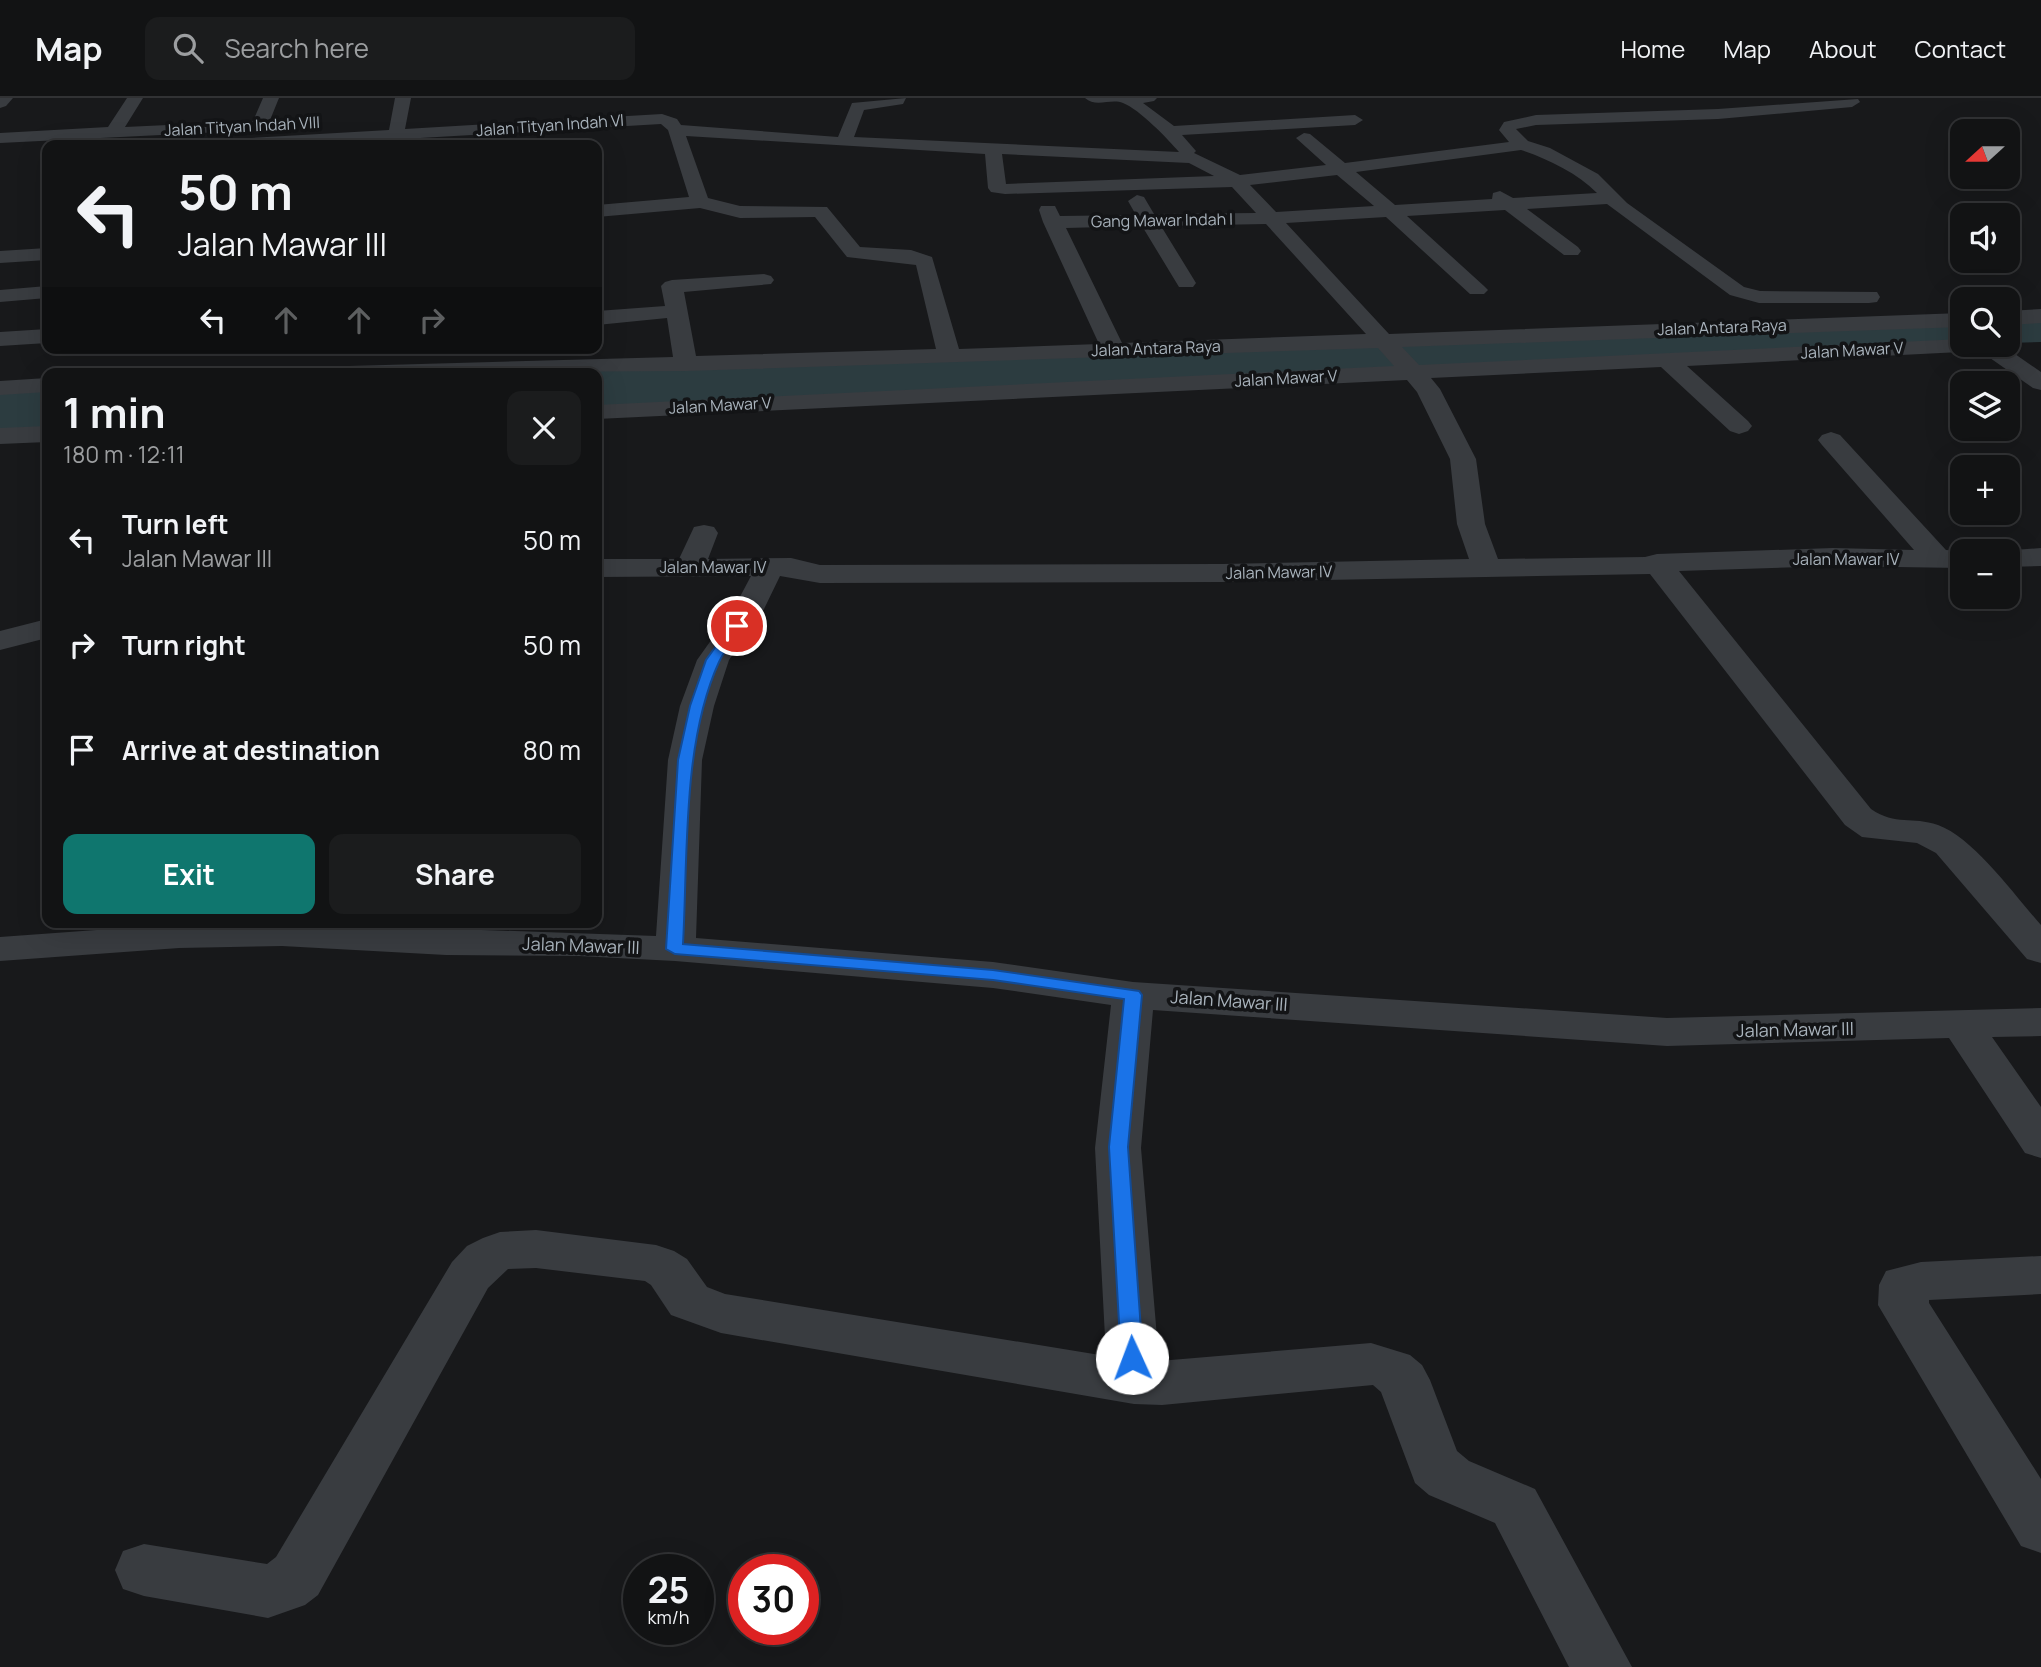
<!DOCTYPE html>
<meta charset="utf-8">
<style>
body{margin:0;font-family:Manrope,sans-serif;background:#1b1c1d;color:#f1f3f6;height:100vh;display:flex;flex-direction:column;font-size:26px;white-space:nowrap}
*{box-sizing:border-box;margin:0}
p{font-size:23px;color:#9c9ea0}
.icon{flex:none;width:38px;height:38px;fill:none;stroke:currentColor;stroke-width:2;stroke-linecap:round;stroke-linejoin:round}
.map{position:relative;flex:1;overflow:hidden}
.drawer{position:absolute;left:42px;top:270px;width:560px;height:560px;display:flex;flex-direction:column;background:#121314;border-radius:14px;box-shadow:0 7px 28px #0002,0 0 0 2px #313234}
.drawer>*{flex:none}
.banner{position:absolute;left:42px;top:42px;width:560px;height:214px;border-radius:14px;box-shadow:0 7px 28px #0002,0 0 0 2px #313234;background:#121314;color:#f1f3f6;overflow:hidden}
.needle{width:46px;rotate:249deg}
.fabs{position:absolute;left:1950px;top:21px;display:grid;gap:14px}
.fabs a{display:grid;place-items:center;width:70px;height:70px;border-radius:14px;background:#121314;box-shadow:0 7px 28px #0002,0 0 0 2px #313234;font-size:35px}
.speed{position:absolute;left:623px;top:1456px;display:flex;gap:14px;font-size:35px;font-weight:700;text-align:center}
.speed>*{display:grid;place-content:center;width:91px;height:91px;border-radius:50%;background:#121314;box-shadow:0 7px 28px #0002,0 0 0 2px #313234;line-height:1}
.speed small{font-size:18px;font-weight:400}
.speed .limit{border:10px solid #d22;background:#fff;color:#111}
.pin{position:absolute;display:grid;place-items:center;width:60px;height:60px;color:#fff;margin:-30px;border:4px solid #fff;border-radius:50%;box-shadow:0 2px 7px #0007}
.me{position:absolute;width:77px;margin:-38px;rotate:358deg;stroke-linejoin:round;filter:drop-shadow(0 0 5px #0008)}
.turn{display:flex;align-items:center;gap:24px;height:147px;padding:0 21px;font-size:32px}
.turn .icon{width:91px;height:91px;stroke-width:2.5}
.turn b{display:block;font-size:49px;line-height:60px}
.lanes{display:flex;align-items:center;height:66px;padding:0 21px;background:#0003;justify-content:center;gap:35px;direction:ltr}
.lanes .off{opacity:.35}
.round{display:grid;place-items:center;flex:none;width:74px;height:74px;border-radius:14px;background:#1b1c1d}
.head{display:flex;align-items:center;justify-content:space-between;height:119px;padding:0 21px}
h1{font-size:42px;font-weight:700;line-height:52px}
.cta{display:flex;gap:14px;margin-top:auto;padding:14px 21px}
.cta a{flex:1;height:80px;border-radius:14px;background:#0f766e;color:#fff;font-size:28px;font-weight:700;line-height:80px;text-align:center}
.cta a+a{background:#1b1c1d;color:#f1f3f6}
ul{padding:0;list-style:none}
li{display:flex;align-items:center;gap:21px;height:105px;padding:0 21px}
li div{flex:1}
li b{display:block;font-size:26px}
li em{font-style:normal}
header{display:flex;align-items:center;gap:42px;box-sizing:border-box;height:98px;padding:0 35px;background:#121314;border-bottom:2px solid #313234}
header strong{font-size:33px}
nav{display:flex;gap:38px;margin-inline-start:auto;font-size:24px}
.search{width:490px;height:63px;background:#1b1c1d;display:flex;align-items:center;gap:18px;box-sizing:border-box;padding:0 24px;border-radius:14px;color:#9c9ea0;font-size:26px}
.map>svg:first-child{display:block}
.water{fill:#2c3c40}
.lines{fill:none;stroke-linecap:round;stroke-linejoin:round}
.minor{fill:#393c40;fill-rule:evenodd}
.route{fill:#1a73e8;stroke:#114b97;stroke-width:2}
.labels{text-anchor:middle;stroke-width:7;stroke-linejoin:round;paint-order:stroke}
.far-street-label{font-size:16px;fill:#a9b3bc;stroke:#131416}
.street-label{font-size:18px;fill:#a9b3bc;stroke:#131416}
</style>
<header>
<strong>Map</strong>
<div class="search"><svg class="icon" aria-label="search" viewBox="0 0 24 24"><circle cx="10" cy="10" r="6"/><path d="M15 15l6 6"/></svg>Search here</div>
<nav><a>Home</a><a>Map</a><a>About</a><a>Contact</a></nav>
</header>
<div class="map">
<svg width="2041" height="1569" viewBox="0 0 2041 1569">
<rect width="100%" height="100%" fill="#18191b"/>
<path class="water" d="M2041 218V244L2007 245V220Z
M1962 222V247H1975L597 314V275H348Z
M47 287V336L0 338V290Z"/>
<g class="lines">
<path class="minor" d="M0 0H13L6 8 0 10Z
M127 0H143L125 29 253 23 263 0H279L268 27 260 32 0 45V35L108 29Z
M395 0H411L405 31 662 16 677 21 681 27 838 39 852 5 906 0 903 6 864 12 854 39 1179 54C1168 41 1139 11 1123 5 1111 0 1096 10 1085 0H1157L1154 3 1143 5 1174 28 1355 17 1363 22 1355 27 1182 37 1196 53 1194 55 1240 77 1326 67 1296 40 1304 35 1310 36 1345 65 1509 44 1499 32 1504 24 1536 17 1718 11 1858 1 1860 4 1852 9 1718 21 1536 27 1516 31 1528 43 1550 50 1598 76 1627 105 1744 189 1760 193 1877 194 1880 199 1877 204 1869 205H1759L1730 197 1607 106 1527 111 1578 149 1581 153 1578 157H1564L1505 112 1407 118 1484 188 1488 192 1484 196H1470L1386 119 1286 125 1389 236 1962 215V229L1402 249 1419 267 1962 241V247H2002L2041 274V292L2033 290 1980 253 1687 268 1748 323 1752 328 1748 333 1739 336 1730 333 1661 269 1431 280 1440 291 1476 361 1485 426 1498 461 1645 459 1657 456 1833 450 1914 452 1822 347 1818 342 1822 337 1831 334 1840 337 1946 452 1966 453H1962V470L1833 468 1679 473 1871 711C1896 728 1912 718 1938 727 1974 740 2015 798 2041 827V865L2027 861 1936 755 1917 745 1862 739 1845 727 1650 476 1222 484 820 485 780 478 764 511 729 562 714 608 702 662 696 840 993 864 1133 884 1667 920 2041 910V938L1992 939 2041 1009V1060L2025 1055 1949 940 1667 948 1153 912 1141 1050 1159 1263 1371 1245 1410 1257 1422 1267 1430 1282 1457 1353 1469 1363 1535 1391 1632 1569H1569L1495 1425 1429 1397 1415 1385 1381 1294 1373 1287 1162 1307 1134 1306 721 1235 671 1217 651 1187 645 1183 536 1170 508 1171 488 1190 318 1497 305 1507 268 1520 144 1498 123 1491 115 1472 123 1453 144 1446 267 1466 276 1459 452 1164 467 1148 483 1140 500 1134 536 1132 656 1147 674 1153 687 1161 707 1189 725 1196 1106 1258 1095 1050 1111 907 993 890 675 863 579 858 446 857 282 848 179 850 0 863V839L179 826 257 824 656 838 668 662 680 608 697 562 734 510 751 478 597 479V461H679L694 429 704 427 714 429 718 435 708 461 791 460 820 467 1222 466 1469 461 1457 426 1450 361 1417 294 1407 282 597 321V307L1394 268 1378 250 686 273 337 275 341 270 349 268 673 259 667 220 597 227V213L665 208 661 188 665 184 672 182 764 176 771 178 774 182 771 186 684 194 696 258 936 251 916 167 847 159 815 119 740 120 700 110 597 119V107L689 99 668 32 661 26 403 41 402 47H386L387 42 299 47H209L217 42 389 32ZM686 38 985 56 988 90 991 94 1005 96 1232 89 1256 115 1154 116 1144 99 1137 97 1128 103 1136 117 1060 118 1055 108H1041L1039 112 1043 124 1099 246 959 251 932 159 911 152 860 149 827 109 740 108 708 100ZM1521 52C1548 61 1577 75 1597 95L1513 100 1500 93 1493 95 1492 101 1395 107 1356 74ZM1002 56 1189 65 1214 78 1006 86ZM1337 77 1374 108 1276 114 1250 87ZM1266 126 1366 236 1122 245 1066 130 1142 128 1179 189H1193L1196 185 1161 128Z
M47 150V162L0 165V153Z
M47 188V200L0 204V192Z
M2041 211V225L2007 227V213Z
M47 231V245L0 248V234Z
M47 280V294L0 297V283Z
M47 328V344L0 346V330Z
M2041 450V468L2007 469V453H1999Z
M47 521V540L0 552V533Z
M2041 1158V1196L1929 1202V1205L2041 1381V1455L2021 1448 1878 1207 1879 1187 1886 1173 1921 1164Z"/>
</g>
<path class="route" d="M737 524 743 528C735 540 725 551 719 564 682 645 688 758 683 846L993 872 1139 893 1142 897 1128 1049 1143 1260 1140 1266 1132 1269 1125 1266 1121 1260 1109 1049 1124 901 993 882 675 856 666 851 678 662 690 608 706 562 732 526Z"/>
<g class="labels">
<g class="far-street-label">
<text transform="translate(550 27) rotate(-4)" y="6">Jalan Tityan Indah Vl</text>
<text transform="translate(242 28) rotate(-3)" y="6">Jalan Tityan Indah VIII</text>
<text transform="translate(1162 122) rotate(-1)" y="6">Gang Mawar Indah I</text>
<text transform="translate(1722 229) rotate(-2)" y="6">Jalan Antara Raya</text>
<text transform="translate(1156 250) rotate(-2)" y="6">Jalan Antara Raya</text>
<text transform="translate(1852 252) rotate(-3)" y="6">Jalan Mawar V</text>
<text transform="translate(1286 280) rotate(-3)" y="6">Jalan Mawar V</text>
<text transform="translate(720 307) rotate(-3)" y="6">Jalan Mawar V</text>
<text x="1846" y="467">Jalan Mawar IV</text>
<text x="713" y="475">Jalan Mawar IV</text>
<text transform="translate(1279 474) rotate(-1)" y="6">Jalan Mawar IV</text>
</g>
<g class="street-label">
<text transform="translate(581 848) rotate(2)" y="6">Jalan Mawar III</text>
<text transform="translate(1229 903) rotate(4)" y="6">Jalan Mawar III</text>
<text transform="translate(1795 932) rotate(-1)" y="6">Jalan Mawar III</text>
</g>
</g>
</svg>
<div class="fabs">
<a><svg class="needle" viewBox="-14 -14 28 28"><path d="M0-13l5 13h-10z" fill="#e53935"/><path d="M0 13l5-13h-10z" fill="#9c9ea0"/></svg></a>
<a><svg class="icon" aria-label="sound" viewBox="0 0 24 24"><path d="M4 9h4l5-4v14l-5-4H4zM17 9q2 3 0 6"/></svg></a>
<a><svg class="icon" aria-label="search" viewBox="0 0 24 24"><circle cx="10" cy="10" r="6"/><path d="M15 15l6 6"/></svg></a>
<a><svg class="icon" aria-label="layers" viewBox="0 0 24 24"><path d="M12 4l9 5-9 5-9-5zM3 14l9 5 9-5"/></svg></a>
<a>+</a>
<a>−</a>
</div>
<div class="speed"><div>25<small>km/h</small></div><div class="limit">30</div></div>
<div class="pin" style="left:737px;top:528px;background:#d93025"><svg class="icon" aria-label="arrive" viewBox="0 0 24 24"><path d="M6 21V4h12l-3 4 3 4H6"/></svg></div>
<svg class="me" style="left:1132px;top:1260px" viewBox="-20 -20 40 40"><circle r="19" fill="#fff"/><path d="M0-13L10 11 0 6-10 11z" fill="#1a73e8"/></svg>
<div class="banner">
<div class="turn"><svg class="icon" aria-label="left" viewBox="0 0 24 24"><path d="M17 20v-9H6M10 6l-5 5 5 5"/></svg><div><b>50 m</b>Jalan Mawar III</div></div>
<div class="lanes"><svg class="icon" aria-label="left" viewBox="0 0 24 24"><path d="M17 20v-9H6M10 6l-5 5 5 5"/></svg><svg class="icon off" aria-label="ahead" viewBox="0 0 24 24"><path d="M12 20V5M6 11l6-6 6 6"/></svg><svg class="icon off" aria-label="ahead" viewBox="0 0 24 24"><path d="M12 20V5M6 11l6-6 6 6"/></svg><svg class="icon off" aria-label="right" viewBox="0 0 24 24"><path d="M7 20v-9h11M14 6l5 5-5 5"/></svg></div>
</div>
<section class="drawer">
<div class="head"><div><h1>1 min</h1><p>180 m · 12:11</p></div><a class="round"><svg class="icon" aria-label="close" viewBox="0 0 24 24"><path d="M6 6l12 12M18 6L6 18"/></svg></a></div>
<ul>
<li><svg class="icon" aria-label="left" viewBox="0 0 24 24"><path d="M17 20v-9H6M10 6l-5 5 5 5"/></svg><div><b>Turn left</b><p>Jalan Mawar III</p></div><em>50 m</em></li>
<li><svg class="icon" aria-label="right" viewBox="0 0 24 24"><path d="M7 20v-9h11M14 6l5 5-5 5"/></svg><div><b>Turn right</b></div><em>50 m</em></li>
<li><svg class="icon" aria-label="arrive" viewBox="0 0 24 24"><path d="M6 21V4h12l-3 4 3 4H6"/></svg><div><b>Arrive at destination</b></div><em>80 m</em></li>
</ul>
<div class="cta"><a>Exit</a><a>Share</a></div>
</section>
</div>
